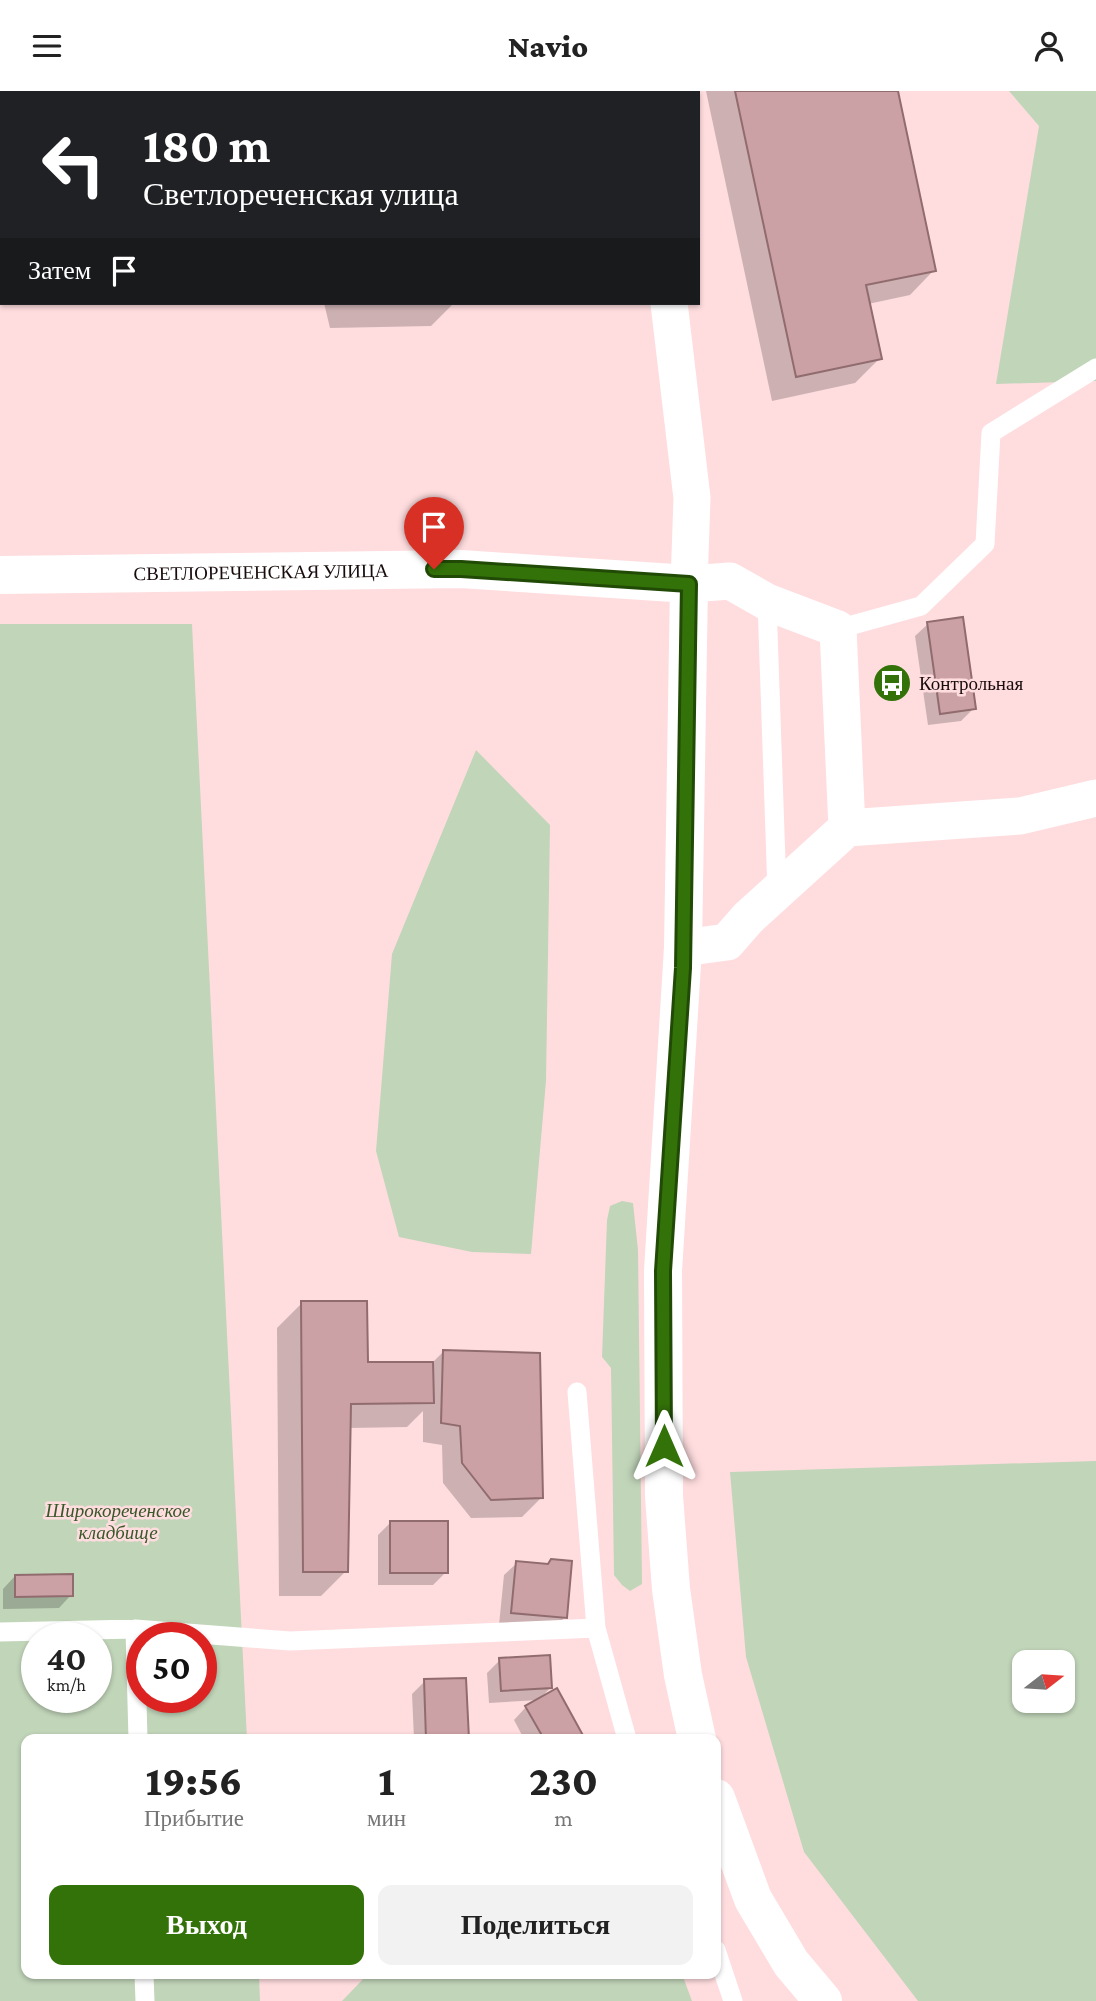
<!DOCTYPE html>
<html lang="ru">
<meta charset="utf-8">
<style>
body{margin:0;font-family:"Crimson Pro",serif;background:#f2f2f2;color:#222;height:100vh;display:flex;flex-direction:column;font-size:26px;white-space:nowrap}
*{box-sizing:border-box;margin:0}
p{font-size:23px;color:#767676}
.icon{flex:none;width:38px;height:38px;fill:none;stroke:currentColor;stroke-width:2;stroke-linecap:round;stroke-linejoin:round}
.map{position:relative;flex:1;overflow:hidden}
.side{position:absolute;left:21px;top:1643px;width:700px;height:245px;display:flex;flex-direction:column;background:#fff;border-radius:14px;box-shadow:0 2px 5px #0004}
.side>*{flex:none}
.banner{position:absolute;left:0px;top:0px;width:700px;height:214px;box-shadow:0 2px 5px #0004;background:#202124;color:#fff;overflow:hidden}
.needle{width:46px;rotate:73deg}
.fabs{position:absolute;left:1012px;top:1559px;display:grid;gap:14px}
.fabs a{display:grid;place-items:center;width:63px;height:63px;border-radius:14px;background:#fff;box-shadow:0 2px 5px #0004;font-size:35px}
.speed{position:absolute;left:21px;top:1531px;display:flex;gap:14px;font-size:35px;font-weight:700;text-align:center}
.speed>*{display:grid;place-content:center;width:91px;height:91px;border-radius:50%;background:#fff;box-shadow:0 2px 5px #0004;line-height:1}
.speed small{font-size:18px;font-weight:400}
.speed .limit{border:10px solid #d22;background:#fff;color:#111}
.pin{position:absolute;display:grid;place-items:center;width:60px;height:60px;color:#fff;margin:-72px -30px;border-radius:50% 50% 50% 0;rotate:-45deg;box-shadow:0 0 7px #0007}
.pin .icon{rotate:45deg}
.me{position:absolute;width:77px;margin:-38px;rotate:0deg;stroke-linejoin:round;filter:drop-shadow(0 0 5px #0008)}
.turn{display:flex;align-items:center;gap:24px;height:147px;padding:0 28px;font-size:32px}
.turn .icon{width:91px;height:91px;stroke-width:2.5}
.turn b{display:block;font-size:49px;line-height:60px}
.then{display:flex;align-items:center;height:66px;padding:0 28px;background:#0003;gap:14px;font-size:26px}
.eta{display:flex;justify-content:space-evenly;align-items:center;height:119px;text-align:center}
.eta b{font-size:42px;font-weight:800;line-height:49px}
.button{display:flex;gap:14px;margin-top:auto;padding:14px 28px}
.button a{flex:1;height:80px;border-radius:14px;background:#337209;color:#fff;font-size:28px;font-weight:800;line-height:80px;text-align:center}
.button a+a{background:#f2f2f2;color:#222}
header{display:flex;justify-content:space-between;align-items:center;height:91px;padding:0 28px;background:#fff;font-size:32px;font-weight:800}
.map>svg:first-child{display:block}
.green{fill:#c1d5b9;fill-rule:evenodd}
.shadow{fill:#0003}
.building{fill:#cca1a5;stroke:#916c6f;stroke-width:2}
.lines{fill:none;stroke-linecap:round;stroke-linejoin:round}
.lane{stroke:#fff;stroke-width:19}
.street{stroke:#fff;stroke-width:37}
.secondary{stroke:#fff;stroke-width:38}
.route-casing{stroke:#214a06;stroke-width:18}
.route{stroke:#337209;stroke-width:12}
.labels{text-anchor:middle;stroke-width:5;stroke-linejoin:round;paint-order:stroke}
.street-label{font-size:19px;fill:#180b0c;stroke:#ffdddf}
.poi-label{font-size:19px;fill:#180b0c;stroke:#ffdddf;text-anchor:start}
.park-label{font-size:19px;font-style:italic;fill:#375729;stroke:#ffdddf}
</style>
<header><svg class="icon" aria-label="menu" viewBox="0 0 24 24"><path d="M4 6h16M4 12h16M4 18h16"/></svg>Navio<svg class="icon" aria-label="person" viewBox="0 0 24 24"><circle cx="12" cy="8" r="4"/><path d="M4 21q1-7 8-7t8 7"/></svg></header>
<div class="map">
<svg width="1096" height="1910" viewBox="0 0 1096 1910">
<rect width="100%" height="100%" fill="#ffdddf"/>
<path class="green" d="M1009 0H1096V290L996 293 1039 35Z
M0 533H192L247 1648H26V1883H259L260 1910H0ZM37 1547H96V1606H37ZM142 1547H201V1606H142Z
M476 659 550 734 546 990 531 1163 472 1161 399 1146 376 1060 392 863Z
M622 1110 633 1112 638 1159 642 1493 630 1500 622 1494 614 1484 611 1277 602 1266 607 1129 610 1115Z
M1096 1370V1910H918L804 1761 746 1566 730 1381ZM1024 1572H1062V1610H1024Z
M368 1883H682L692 1910H342Z"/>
<path class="shadow" d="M277 0H407L408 2H277Z
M706 0H896L934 179 910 204 868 213 880 267 855 292 772 310Z
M324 212H454L431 235 330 237Z
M928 533 974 617 961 630 928 634 915 545Z
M302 1212 366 1273H431L443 1261 541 1407 522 1426 471 1427 443 1392 442 1354 423 1351V1320L407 1336 349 1337 346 1480 321 1505H279L277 1237Z
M391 1431 446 1481 433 1494H378V1444Z
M517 1472 565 1526 553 1539 499 1534 504 1484Z
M15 1485 71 1504 59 1517 3 1518V1498Z
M500 1569 550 1597 539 1609 489 1612 487 1582Z
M425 1590 467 1647 465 1648H414L412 1603Z
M556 1600 583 1648H524L514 1629 526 1616Z"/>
<path class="building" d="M306 0H409L410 2H307Z
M735 0H898L936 180 866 194 882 268 796 286Z
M963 526 976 618 940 623 927 531Z
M301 1210H367L368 1271H433L434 1312 351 1313 348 1481H303Z
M443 1259 540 1262 543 1407 491 1409 462 1372 460 1335 441 1332Z
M390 1430H448V1482H390Z
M551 1468 572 1470 567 1527 511 1522 516 1470 548 1473Z
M73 1483V1505L15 1506V1484Z
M550 1564 552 1597 501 1600 499 1567Z
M466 1587 469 1648H426L424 1588Z
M557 1597 585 1648H544L525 1615Z"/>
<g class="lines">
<path class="lane" d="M767 511 777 800
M838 538 921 515 985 453 991 342 1096 277
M577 1301 596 1537 627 1648
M135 1538 138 1648
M0 1541 135 1538 290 1550 596 1537
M716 1859 733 1910
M144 1883 145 1910"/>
<path class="street" d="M626 0 627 2
M669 212 692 407 689 493 730 490 767 511 838 538 847 737 748 827 727 851 683 857
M847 737 1020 725 1096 707"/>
<g class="secondary">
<path id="s1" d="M0 484 461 478 689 493 683 857 663 1180 664 1405 671 1498 683 1584 697 1648"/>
<path d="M716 1707 753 1808 791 1872 823 1910"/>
</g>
</g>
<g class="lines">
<defs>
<path id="route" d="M434 478H461L689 493 683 877 663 1180 664 1355"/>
</defs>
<use href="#route" class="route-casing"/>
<use href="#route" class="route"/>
</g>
<defs>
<symbol id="bus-disc" viewBox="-11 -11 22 22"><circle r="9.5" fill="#337209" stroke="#ffdddf"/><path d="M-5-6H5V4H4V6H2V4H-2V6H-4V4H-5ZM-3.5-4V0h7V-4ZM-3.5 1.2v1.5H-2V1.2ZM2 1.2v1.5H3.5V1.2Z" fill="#fff"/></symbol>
</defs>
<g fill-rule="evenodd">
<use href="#bus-disc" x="870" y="570" width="44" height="44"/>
</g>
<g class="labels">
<g class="street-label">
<text dy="7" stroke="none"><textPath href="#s1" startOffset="261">СВЕТЛОРЕЧЕНСКАЯ УЛИЦА</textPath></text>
</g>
<g class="poi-label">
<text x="919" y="599">Контрольная</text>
</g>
<g class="park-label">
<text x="118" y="1426">Широкореченское<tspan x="118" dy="22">кладбище</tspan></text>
</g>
</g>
</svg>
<div class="fabs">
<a><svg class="needle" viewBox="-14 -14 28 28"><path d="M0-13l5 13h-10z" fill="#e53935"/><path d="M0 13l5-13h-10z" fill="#767676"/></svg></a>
</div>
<div class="speed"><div>40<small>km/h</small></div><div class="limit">50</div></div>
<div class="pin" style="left:434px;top:478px;background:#d93025"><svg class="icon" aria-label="arrive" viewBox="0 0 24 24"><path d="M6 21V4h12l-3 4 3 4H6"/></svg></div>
<svg class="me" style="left:664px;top:1355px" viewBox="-20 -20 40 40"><path d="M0-17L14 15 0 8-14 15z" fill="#337209" stroke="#fff" stroke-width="4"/></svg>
<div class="banner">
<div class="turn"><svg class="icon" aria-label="left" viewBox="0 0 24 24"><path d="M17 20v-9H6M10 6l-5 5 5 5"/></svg><div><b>180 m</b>Светлореченская улица</div></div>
<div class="then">Затем<svg class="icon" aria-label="arrive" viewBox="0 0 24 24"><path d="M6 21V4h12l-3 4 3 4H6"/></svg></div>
</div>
<section class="side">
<div class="eta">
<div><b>19:56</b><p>Прибытие</p></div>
<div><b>1</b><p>мин</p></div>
<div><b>230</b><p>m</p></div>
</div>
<div class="button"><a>Выход</a><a>Поделиться</a></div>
</section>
</div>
